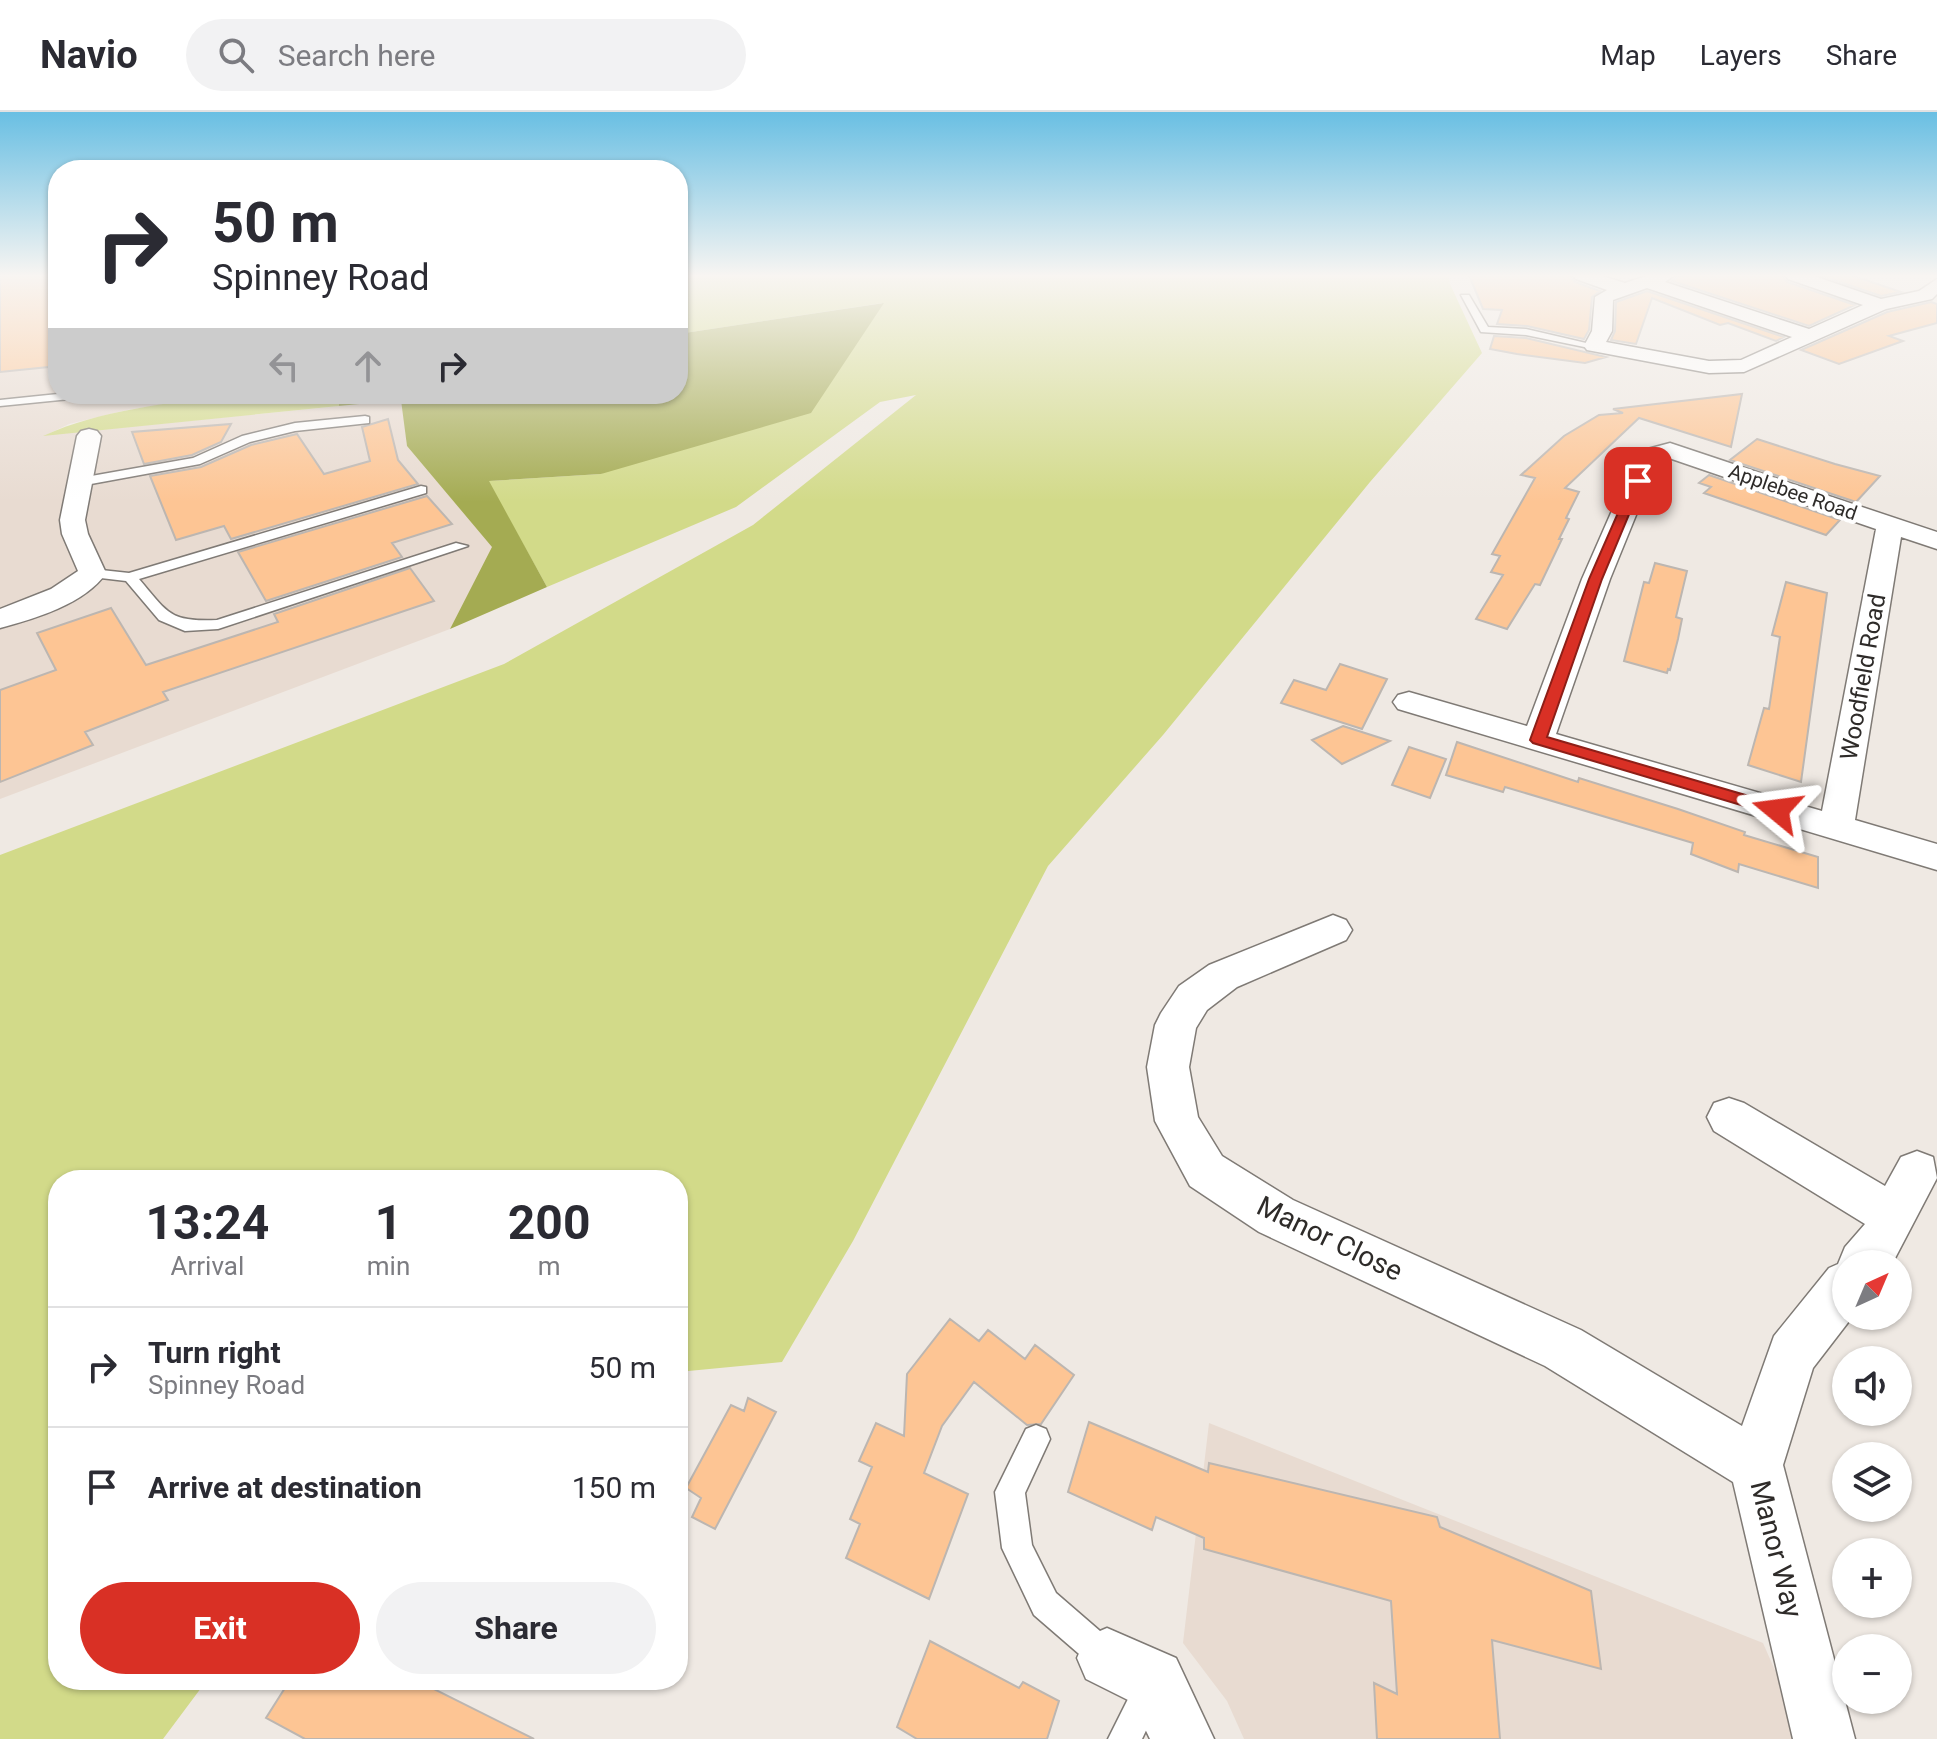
<!DOCTYPE html>
<meta charset="utf-8">
<style>
body{margin:0;font-family:Roboto,sans-serif;background:#f2f2f3;color:#2b2b33;height:100vh;display:flex;flex-direction:column;font-size:30px;white-space:nowrap}
*{box-sizing:border-box;margin:0}
p{font-size:26px;color:#7c7c81}
.icon{flex:none;width:44px;height:44px;fill:none;stroke:currentColor;stroke-width:2;stroke-linecap:round;stroke-linejoin:round}
.map{position:relative;flex:1;overflow:hidden}
.drawer{position:absolute;left:48px;top:1058px;width:640px;height:520px;display:flex;flex-direction:column;background:#fff;border-radius:32px;box-shadow:0 2px 6px #0004}
.drawer>*{flex:none}
.banner{position:absolute;left:48px;top:48px;width:640px;height:244px;border-radius:32px;box-shadow:0 2px 6px #0004;background:#fff;color:#2b2b33;overflow:hidden}
.needle{width:52px;rotate:44deg}
.controls{position:absolute;left:1832px;top:1138px;display:grid;gap:16px}
.controls a{display:grid;place-items:center;width:80px;height:80px;border-radius:50%;background:#fff;box-shadow:0 2px 6px #0004;font-size:40px}
.pin{position:absolute;display:grid;place-items:center;width:68px;height:68px;color:#fff;margin:-34px;border-radius:16px;box-shadow:0 4px 12px #0006}
.me{position:absolute;width:88px;margin:-44px;rotate:286deg;stroke-linejoin:round;filter:drop-shadow(0 0 6px #0008)}
.turn{display:flex;align-items:center;gap:28px;height:168px;padding:0 32px;font-size:36px}
.turn .icon{width:104px;height:104px;stroke-width:2.5}
.turn b{display:block;font-size:56px;line-height:68px}
.lanes{display:flex;align-items:center;height:76px;padding:0 32px;background:#0003;justify-content:center;gap:40px;direction:ltr}
.lanes .off{opacity:.35}
.eta{display:flex;justify-content:space-evenly;align-items:center;height:136px;text-align:center}
.eta b{font-size:48px;font-weight:700;line-height:56px}
.primary-button{display:flex;gap:16px;margin-top:auto;padding:16px 32px}
.primary-button a{flex:1;height:92px;border-radius:48px;background:#d93025;color:#fff;font-size:32px;font-weight:700;line-height:92px;text-align:center}
.primary-button a+a{background:#f2f2f3;color:#2b2b33}
ul{padding:0;list-style:none}
li{display:flex;align-items:center;gap:24px;height:120px;padding:0 32px;border-top:2px solid #e1e1e2}
li div{flex:1}
li b{display:block;font-size:30px}
li em{font-style:normal}
header{display:flex;align-items:center;gap:48px;box-sizing:border-box;height:112px;padding:0 40px;background:#fff;border-bottom:2px solid #e1e1e2}
header strong{font-size:38px}
nav{display:flex;gap:44px;margin-inline-start:auto;font-size:28px}
.search{width:560px;height:72px;background:#f2f2f3;display:flex;align-items:center;gap:20px;box-sizing:border-box;padding:0 28px;border-radius:44px;color:#7c7c81;font-size:30px}
.map>svg:first-child{display:block}
.built{fill:#e8dbd1}
.green{fill:#d2da89}
.forest{fill:#a4ab52}
.building{fill:#fdc594;stroke:#bcb6b1;stroke-width:2}
.lines{fill:none;stroke-linecap:round;stroke-linejoin:round}
.service-casing{stroke:#7f7a75;stroke-width:3}
.minor-casing{stroke:#7f7a75;stroke-width:3}
.service{fill:#fff;fill-rule:evenodd}
.minor{fill:#fff;fill-rule:evenodd}
.route{fill:#d93025;stroke:#8d1f18;stroke-width:2}
.labels{text-anchor:middle;stroke-width:8;stroke-linejoin:round;paint-order:stroke}
.far-street-label{font-size:20px;fill:#2e2b29;stroke:#fff}
.street-label{font-size:24px;fill:#2e2b29;stroke:#fff}
.near-street-label{font-size:28px;fill:#2e2b29;stroke:#fff}
</style>
<header>
<strong>Navio</strong>
<div class="search"><svg class="icon" aria-label="search" viewBox="0 0 24 24"><circle cx="10" cy="10" r="6"/><path d="M15 15l6 6"/></svg>Search here</div>
<nav><a>Map</a><a>Layers</a><a>Share</a></nav>
</header>
<div class="map">
<svg width="1937" height="1627" viewBox="0 0 1937 1627">
<rect width="100%" height="100%" fill="#efe9e3"/>
<path class="built" d="M0 163H58V282H232L127 298 69 312 46 323 402 288 407 334 493 435 450 517 0 687Z
M1209 1311 1763 1531 1805 1627H1244L1227 1589 1183 1531Z"/>
<path class="green" d="M678 163H1449L1450 172 1482 241 1370 370 1163 623 1048 754 853 1129 782 1250 678 1260V1068H58V1568H207L163 1627H0V743L504 552 753 413 916 283 880 290 736 395 547 475 488 369 601 362 883 191 678 222Z
M232 282H339V294L43 324C102 297 168 292 232 282Z"/>
<path class="forest" d="M884 191 811 301 601 362 489 369 547 475 450 517 492 435 407 334 401 288 339 294V282H678V222Z"/>
<path class="building" d="M0 163H58V254L0 260Z
M1469 163H1570L1575 170 1600 179 1592 185 1589 218 1584 227 1527 214 1497 212 1502 198 1483 197Z
M1692 163H1782L1787 170 1855 193 1809 214 1672 169 1678 164Z
M1819 163H1851L1901 180 1881 184Z
M1647 179 1784 225 1776 229 1728 211 1720 213 1652 186 1636 232 1611 228 1615 219 1616 190Z
M1931 190 1937 192V211L1889 224 1903 229 1839 252 1801 238 1887 200Z
M1494 224 1526 226 1606 245 1585 251 1517 242 1490 237Z
M1742 282 1731 335 1639 306 1565 376 1579 380 1566 406 1569 407 1559 427H1562L1540 473 1535 472 1507 517 1476 507 1503 463 1491 460 1500 444 1492 442 1535 366 1521 363 1564 324 1599 303 1623 301 1613 297Z
M388 307 398 348 418 372 231 427 224 414 176 428 150 364 201 355 251 333 297 322 324 362 370 349 362 315Z
M231 312 221 330 192 343 144 352 132 320Z
M1757 327 1835 352 1880 364 1856 390 1730 348Z
M1709 363 1840 408 1826 423 1704 381 1711 375 1699 371Z
M427 384 452 412 392 431 402 445 266 489 238 440Z
M1655 451 1687 459 1676 505 1682 507 1678 527 1670 558 1668 557 1667 561 1624 549 1644 470 1649 471Z
M410 456 434 489 163 580 168 588 85 620 93 633 0 670V578L56 558 37 521 111 496 146 553 278 510 274 502Z
M1786 470 1827 481 1801 670 1748 653 1764 596 1769 597 1780 525 1772 523Z
M1340 552 1387 567 1362 617 1281 591 1294 568 1326 578Z
M1343 614 1390 629 1342 652 1312 628Z
M1457 630 1578 670 1579 666 1678 697 1745 720 1744 723 1818 745V776L1739 752 1738 760 1691 742 1693 731 1505 675 1503 680 1446 663Z
M1409 635 1446 647 1430 686 1392 673Z
M950 1207 979 1229 988 1218 1025 1247 1035 1233 1074 1263 1041 1312 1027 1313 974 1270 942 1314 924 1361 968 1382 929 1487 846 1446 860 1412 850 1407 872 1355 859 1349 876 1311 904 1324 907 1262Z
M748 1286 776 1300 715 1417 692 1405 701 1386 686 1376 731 1293 744 1299Z
M1089 1310 1208 1360 1209 1351 1437 1405 1440 1415 1591 1479 1601 1557 1492 1528 1500 1627H1377L1374 1571 1397 1582 1391 1489 1204 1437V1426L1156 1405 1152 1418 1068 1380Z
M930 1529 1019 1576 1023 1570 1059 1589 1047 1627H917L897 1615Z
M290 1568H416L534 1627H305L266 1606Z"/>
<g class="lines">
<defs>
<path id="service" d="M1461 183H1469L1488 215 1526 217 1599 234 1594 237 1526 223 1481 220Z
M58 282H96L90 285 0 294V288Z
M365 304 369 305V311L295 319 250 330 200 352 80 374 74 370 80 366 193 346 242 324 295 311Z
M421 374 426 375V381L139 467C168 501 169 510 217 508L456 431 468 434 218 517 185 519 159 508 126 469 92 465 85 461 92 457 129 461Z
M1036 1313 1046 1317 1050 1327 1025 1381 1032 1433 1056 1481 1115 1532 1120 1543 1115 1554 1104 1559 1093 1554 1034 1503 1002 1436 995 1380 1026 1317Z
M1149 1562 1160 1567 1165 1578 1142 1627H1108L1138 1567Z"/>
<path id="minor" d="M1573 163H1599L1625 171 1649 163H1675L1665 170 1809 217 1863 193 1788 167 1785 163H1811L1881 187 1919 179 1937 167V182L1932 187 1886 197 1744 260 1709 261 1587 238 1584 234 1592 219 1595 185 1607 178 1576 167ZM1647 176 1792 225 1741 248 1709 249 1606 230 1612 219 1613 188Z
M89 317 97 319 101 324 85 408 88 422 106 461C85 492 34 507 0 516V497L51 477 78 459 62 422 60 408 77 324 81 319Z
M1670 331 1937 420V437L1901 425 1855 708 1937 732V758L1398 597 1393 590 1398 583 1409 580 1527 614 1582 467 1636 344 1640 339ZM1669 346 1876 417 1822 699 1556 622 1610 467 1658 349Z
M1333 803 1346 808 1352 818 1346 828 1237 875 1207 898 1196 916 1189 955 1198 1005 1222 1044 1293 1088 1581 1218 1742 1314 1774 1224 1829 1156 1838 1152 1845 1135 1865 1112 1714 1019 1707 1005 1714 991 1729 986 1744 991 1885 1074 1901 1045 1917 1039 1933 1045 1937 1066 1892 1152H1846V1204H1853L1813 1256 1783 1353 1855 1627H1793L1733 1370 1545 1254 1259 1120 1190 1074 1155 1009 1147 955 1155 913 1161 901 1179 874 1209 853Z
M1107 1516 1176 1546 1214 1627H1150L1132 1590 1086 1567 1077 1546 1086 1525Z"/>
</defs>
<use href="#service" class="service-casing"/>
<use href="#minor" class="minor-casing"/>
<use href="#service" class="service"/>
<use href="#minor" class="minor"/>
</g>
<linearGradient id="sky" x2="0" y2="1"><stop stop-color="#69bfe3"/><stop offset="0.42" stop-color="#f8f5f2"/><stop offset="1" stop-color="#f8f5f2" stop-opacity="0"/></linearGradient>
<rect width="1937" height="390" fill="url(#sky)"/>
<path class="route" d="M1638 365 1643 369 1602 467 1547 625 1783 694 1785 698 1783 702H1771L1533 631 1530 628 1589 467 1632 369Z"/>
<g class="labels">
<g class="far-street-label">
<text transform="translate(1793 380) rotate(19)" y="7">Applebee Road</text>
</g>
<g class="street-label">
<text transform="translate(1863 565) rotate(-80)" y="8">Woodfield Road</text>
</g>
<g class="near-street-label">
<text transform="translate(1330 1126) rotate(26)" y="10">Manor Close</text>
<text transform="translate(1777 1437) rotate(76)" y="10">Manor Way</text>
</g>
</g>
</svg>
<div class="controls">
<a><svg class="needle" viewBox="-14 -14 28 28"><path d="M0-13l5 13h-10z" fill="#e53935"/><path d="M0 13l5-13h-10z" fill="#7c7c81"/></svg></a>
<a><svg class="icon" aria-label="sound" viewBox="0 0 24 24"><path d="M4 9h4l5-4v14l-5-4H4zM17 9q2 3 0 6"/></svg></a>
<a><svg class="icon" aria-label="layers" viewBox="0 0 24 24"><path d="M12 4l9 5-9 5-9-5zM3 14l9 5 9-5"/></svg></a>
<a>+</a>
<a>−</a>
</div>
<div class="pin" style="left:1638px;top:369px;background:#d93025"><svg class="icon" aria-label="arrive" viewBox="0 0 24 24"><path d="M6 21V4h12l-3 4 3 4H6"/></svg></div>
<svg class="me" style="left:1777px;top:698px" viewBox="-20 -20 40 40"><path d="M0-17L14 15 0 8-14 15z" fill="#d93025" stroke="#fff" stroke-width="4"/></svg>
<div class="banner">
<div class="turn"><svg class="icon" aria-label="right" viewBox="0 0 24 24"><path d="M7 20v-9h11M14 6l5 5-5 5"/></svg><div><b>50 m</b>Spinney Road</div></div>
<div class="lanes"><svg class="icon off" aria-label="left" viewBox="0 0 24 24"><path d="M17 20v-9H6M10 6l-5 5 5 5"/></svg><svg class="icon off" aria-label="ahead" viewBox="0 0 24 24"><path d="M12 20V5M6 11l6-6 6 6"/></svg><svg class="icon" aria-label="right" viewBox="0 0 24 24"><path d="M7 20v-9h11M14 6l5 5-5 5"/></svg></div>
</div>
<section class="drawer">
<div class="eta">
<div><b>13:24</b><p>Arrival</p></div>
<div><b>1</b><p>min</p></div>
<div><b>200</b><p>m</p></div>
</div>
<ul>
<li><svg class="icon" aria-label="right" viewBox="0 0 24 24"><path d="M7 20v-9h11M14 6l5 5-5 5"/></svg><div><b>Turn right</b><p>Spinney Road</p></div><em>50 m</em></li>
<li><svg class="icon" aria-label="arrive" viewBox="0 0 24 24"><path d="M6 21V4h12l-3 4 3 4H6"/></svg><div><b>Arrive at destination</b></div><em>150 m</em></li>
</ul>
<div class="primary-button"><a>Exit</a><a>Share</a></div>
</section>
</div>
